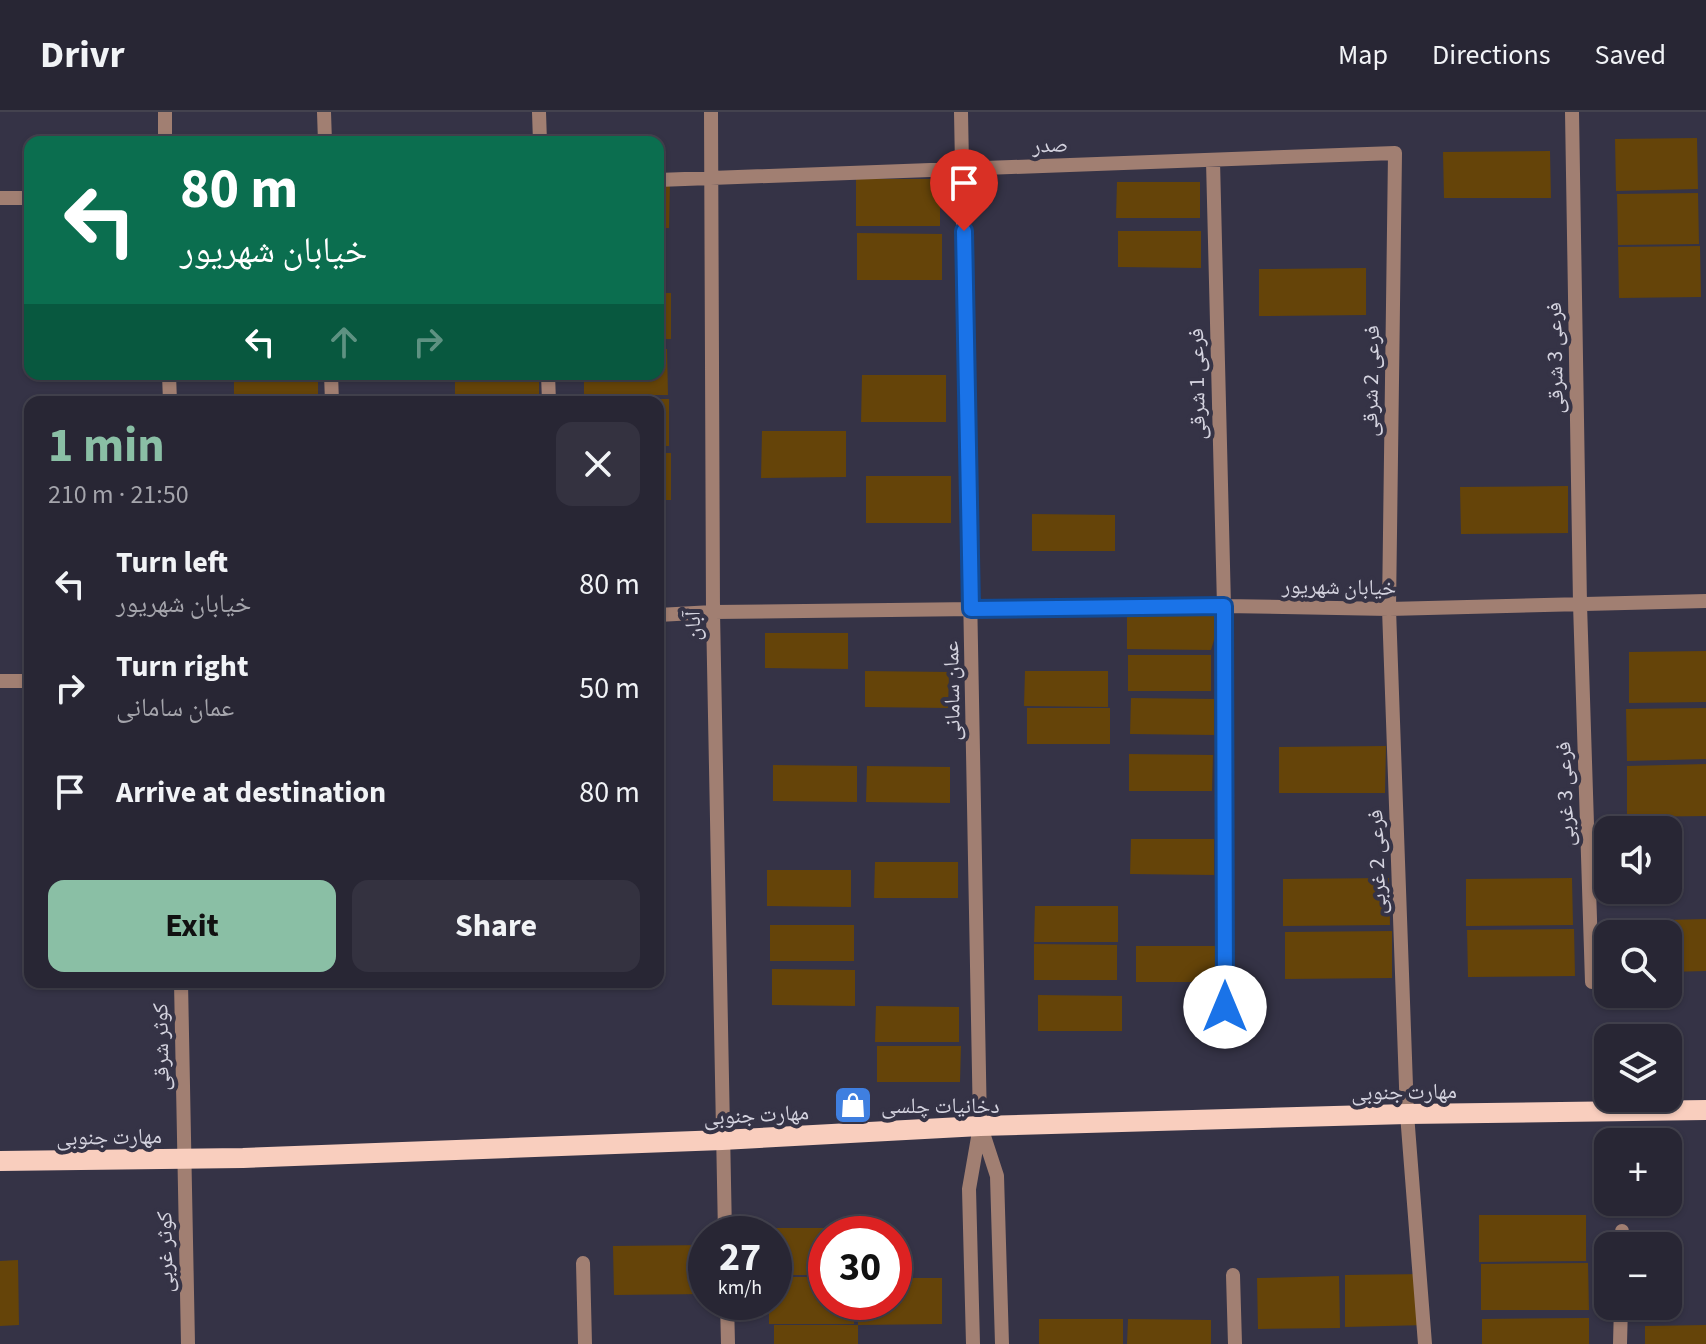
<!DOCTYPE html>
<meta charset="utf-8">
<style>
body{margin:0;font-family:"Source Sans 3","Noto Naskh Arabic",sans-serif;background:#343240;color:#f1f3f6;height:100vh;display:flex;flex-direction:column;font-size:30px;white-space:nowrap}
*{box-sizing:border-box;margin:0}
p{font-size:26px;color:#a5a5ac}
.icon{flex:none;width:44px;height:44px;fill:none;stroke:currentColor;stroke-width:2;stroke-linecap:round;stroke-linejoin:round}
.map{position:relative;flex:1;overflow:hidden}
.side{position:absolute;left:24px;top:284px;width:640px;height:592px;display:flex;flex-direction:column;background:#282634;border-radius:16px;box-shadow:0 2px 6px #0004,0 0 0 2px #44434f}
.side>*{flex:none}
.hud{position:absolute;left:24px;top:24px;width:640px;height:244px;border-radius:16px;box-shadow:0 2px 6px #0004,0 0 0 2px #44434f;background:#0b6e4f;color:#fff;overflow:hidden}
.buttons{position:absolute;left:1594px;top:704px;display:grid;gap:16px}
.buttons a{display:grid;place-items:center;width:88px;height:88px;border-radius:16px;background:#282634;box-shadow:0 2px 6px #0004,0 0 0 2px #44434f;font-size:40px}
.speed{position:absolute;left:688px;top:1104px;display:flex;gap:16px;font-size:40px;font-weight:700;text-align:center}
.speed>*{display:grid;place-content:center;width:104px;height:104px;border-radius:50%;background:#282634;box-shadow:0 2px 6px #0004,0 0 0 2px #44434f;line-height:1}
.speed small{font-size:20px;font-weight:400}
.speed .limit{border:12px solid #d22;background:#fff;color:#111}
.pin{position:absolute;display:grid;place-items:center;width:68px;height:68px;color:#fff;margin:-82px -34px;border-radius:50% 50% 50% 0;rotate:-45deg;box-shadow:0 0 8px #0007}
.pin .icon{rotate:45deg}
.me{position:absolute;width:88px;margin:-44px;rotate:0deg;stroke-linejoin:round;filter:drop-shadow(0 0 6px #0008)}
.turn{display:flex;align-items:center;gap:28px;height:168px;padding:0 24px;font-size:36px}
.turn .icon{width:104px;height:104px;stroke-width:2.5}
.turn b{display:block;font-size:56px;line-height:68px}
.lanes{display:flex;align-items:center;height:76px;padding:0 24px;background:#0003;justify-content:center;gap:40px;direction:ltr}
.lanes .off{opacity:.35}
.round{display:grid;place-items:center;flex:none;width:84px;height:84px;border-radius:16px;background:#343240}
.summary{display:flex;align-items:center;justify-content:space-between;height:136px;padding:0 24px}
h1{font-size:48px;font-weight:700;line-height:60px;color:#8abfa5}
.cta{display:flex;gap:16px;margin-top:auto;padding:16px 24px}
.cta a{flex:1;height:92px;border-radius:16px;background:#8abfa5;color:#111;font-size:32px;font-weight:700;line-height:92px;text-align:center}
.cta a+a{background:#343240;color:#f1f3f6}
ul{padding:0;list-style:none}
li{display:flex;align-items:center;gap:24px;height:104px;padding:0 24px}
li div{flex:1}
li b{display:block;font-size:30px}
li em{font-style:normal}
header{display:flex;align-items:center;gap:48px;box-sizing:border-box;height:112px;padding:0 40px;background:#282634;border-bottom:2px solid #44434f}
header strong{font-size:38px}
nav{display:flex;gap:44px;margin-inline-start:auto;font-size:28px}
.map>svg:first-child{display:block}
.building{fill:#654409}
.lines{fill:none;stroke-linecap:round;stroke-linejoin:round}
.minor{stroke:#a17f72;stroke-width:14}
.major{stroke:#f9cebe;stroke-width:20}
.route-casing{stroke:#114b97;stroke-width:20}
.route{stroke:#1a73e8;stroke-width:14}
.labels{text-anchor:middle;stroke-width:8;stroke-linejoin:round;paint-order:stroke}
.street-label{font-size:22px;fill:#d4d3df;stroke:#353346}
.poi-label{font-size:22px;fill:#d4d3df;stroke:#353346;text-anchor:start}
</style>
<header>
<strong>Drivr</strong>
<nav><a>Map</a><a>Directions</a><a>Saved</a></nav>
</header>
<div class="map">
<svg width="1706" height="1232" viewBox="0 0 1706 1232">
<rect width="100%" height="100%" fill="#353346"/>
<path class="building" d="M1697 26 1698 77 1616 79 1615 27Z
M1550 39 1551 86H1444L1443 40Z
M856 67H940V114H856Z
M658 69H670L669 116H658Z
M1117 70H1200V106H1116Z
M1698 81 1699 132 1618 133 1617 82Z
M1118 119H1201V156L1118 155Z
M857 121 942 122V168H857Z
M1700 134 1701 185 1619 186 1618 135Z
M1366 156V203L1259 204V157Z
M658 181H671V227H658Z
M658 237H667L668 283H584V262H658Z
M234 262H318V290H234Z
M455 262H539V290H455Z
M862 263H946V310H861Z
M585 287H611V290H585Z
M658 287H669V334H658Z
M762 319H846V365L761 366Z
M658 341H671V388H658Z
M866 364H951V411H866Z
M1568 374V421L1461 422 1460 375Z
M1032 402 1115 403V439H1032Z
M1224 494 1211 538 1127 537V501Z
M765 521H848V557L765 556Z
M1706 539V590L1629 591V540Z
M1128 543H1211V579H1128Z
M865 559 949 560 948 596 865 595Z
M1025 559H1108V595L1024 594Z
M1131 586 1214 587V623L1130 622Z
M1027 596H1110V632H1027Z
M1706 596V647L1627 649 1626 597Z
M1386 634 1385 681H1279V635Z
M1129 642 1213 643 1212 679H1129Z
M1706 652V704L1627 705V654Z
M773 653 857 654V690L773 689Z
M867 654 950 655V691L866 690Z
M1131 727H1214V763L1130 762Z
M875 750H958V786H874Z
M767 758H851V795L767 794Z
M1389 766 1390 813 1283 814V767Z
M1572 766 1573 813 1466 814V767Z
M1035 794H1118V830H1034Z
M1706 807V859L1668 860V822H1626V809Z
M770 813H854V849H770Z
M1574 817 1575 864 1468 865 1467 818Z
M1392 819V866L1285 867V820Z
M1034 832 1117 833V868H1034Z
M1136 834H1219V870H1136Z
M772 857 855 858V894L772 893Z
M1038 883 1122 884V919H1038Z
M876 894 959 895V930H875Z
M877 934H961L960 970H877Z
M1479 1103H1586V1149L1479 1150Z
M773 1116H857V1122H826V1163H774Z
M706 1133V1182L614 1183 613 1134Z
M18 1148 19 1213 0 1214V1149Z
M1588 1151 1589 1198H1481V1152Z
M1426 1162 1427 1213 1345 1215V1163Z
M1339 1164 1340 1216 1258 1217 1257 1166Z
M774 1165H826V1190H854V1212H769V1190H774Z
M894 1166H942V1212L858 1213V1190H894Z
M1589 1206V1232H1482V1207Z
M1039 1207H1123V1232H1039Z
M1128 1207 1211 1208V1232H1127Z
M774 1213H858V1232H774Z
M1706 1213V1232H1645V1214Z"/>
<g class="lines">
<path class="minor" d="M165 0V30
M324 0 325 30
M539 0 540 30
M711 0 713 500 725 1122
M961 0 980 1014 969 1077 973 1232
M1572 0 1580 492 1592 870
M1213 49 1224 494 1225 895
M658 68 1395 41 1389 497 1407 1002 1425 1232
M0 86H30
M169 262 170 290
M331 262 332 290
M548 262 549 290
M658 503 713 500 1224 494 1389 497 1706 489
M0 569H30
M181 870 188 1232
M982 1018 997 1064 1002 1232
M1622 1134V1119
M583 1151 585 1232
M1233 1163 1235 1232
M727 1190 728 1232
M1620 1232 1621 1194"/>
<path class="major" d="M0 1049 243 1046 722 1028 980 1014 1407 1002 1706 998"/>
</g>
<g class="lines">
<defs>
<path id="route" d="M964 119 971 497 1224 494 1225 895"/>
</defs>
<use href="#route" class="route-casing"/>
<use href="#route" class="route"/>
</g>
<defs>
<symbol id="shop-square" viewBox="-11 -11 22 22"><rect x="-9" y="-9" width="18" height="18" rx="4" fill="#3f7fe0" stroke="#353346"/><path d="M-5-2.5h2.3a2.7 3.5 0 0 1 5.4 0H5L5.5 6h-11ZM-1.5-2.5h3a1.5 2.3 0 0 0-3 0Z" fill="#fff"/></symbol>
</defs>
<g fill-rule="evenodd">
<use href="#shop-square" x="831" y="971" width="44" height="44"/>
</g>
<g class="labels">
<g class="street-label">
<text transform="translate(1050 32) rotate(-2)" y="8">صدر</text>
<text transform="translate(1554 246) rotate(-91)" y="8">فرعی 3 شرقی</text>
<text transform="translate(1370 269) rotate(-89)" y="8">فرعی 2 شرقی</text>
<text transform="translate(1196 272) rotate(-91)" y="8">فرعی 1 شرقی</text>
<text transform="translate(1339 474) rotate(1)" y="8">خیابان شهریور</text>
<text transform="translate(692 514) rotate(-91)" y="8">آبان</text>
<text transform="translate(951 579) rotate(-91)" y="8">عمان سامانی</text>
<text transform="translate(1564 682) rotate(-92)" y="8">فرعی 3 غربی</text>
<text transform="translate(1376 750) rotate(-92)" y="8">فرعی 2 غربی</text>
<text transform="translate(160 935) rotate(-91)" y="8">کوثر شرقی</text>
<text transform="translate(1404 979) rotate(-1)" y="8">مهارت جنوبی</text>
<text transform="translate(756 1002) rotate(-3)" y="8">مهارت جنوبی</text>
<text transform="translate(109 1024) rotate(-1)" y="8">مهارت جنوبی</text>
<text transform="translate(164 1140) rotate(-91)" y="8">کوثر غربی</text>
</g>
<g class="poi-label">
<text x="881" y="1001">دخانیات چلسی</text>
</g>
</g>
</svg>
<div class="buttons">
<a><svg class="icon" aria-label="sound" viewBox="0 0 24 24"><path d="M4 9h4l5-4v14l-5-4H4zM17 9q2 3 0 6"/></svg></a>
<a><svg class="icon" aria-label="search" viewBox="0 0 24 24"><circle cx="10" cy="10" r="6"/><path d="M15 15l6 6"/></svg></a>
<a><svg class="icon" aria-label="layers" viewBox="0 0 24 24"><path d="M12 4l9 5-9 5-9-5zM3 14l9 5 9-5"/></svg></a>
<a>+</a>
<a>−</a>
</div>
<div class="speed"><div>27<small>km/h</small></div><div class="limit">30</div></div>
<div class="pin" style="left:964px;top:119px;background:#d93025"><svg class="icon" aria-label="arrive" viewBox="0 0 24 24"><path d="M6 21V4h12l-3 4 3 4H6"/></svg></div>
<svg class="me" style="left:1225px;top:895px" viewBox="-20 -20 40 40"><circle r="19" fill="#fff"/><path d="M0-13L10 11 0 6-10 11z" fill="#1a73e8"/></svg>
<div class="hud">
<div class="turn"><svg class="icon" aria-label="left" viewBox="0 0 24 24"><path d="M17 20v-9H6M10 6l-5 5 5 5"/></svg><div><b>80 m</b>خیابان شهریور</div></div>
<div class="lanes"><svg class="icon" aria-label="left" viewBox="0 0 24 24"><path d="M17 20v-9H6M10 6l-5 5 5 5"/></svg><svg class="icon off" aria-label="ahead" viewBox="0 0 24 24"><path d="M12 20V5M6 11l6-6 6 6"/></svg><svg class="icon off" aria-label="right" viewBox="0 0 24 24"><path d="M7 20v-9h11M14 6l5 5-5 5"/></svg></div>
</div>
<section class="side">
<div class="summary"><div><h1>1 min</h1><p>210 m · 21:50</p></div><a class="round"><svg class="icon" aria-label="close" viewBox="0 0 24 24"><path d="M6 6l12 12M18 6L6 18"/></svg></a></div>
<ul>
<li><svg class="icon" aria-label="left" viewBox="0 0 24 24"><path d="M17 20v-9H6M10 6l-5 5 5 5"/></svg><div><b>Turn left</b><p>خیابان شهریور</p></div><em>80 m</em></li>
<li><svg class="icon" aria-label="right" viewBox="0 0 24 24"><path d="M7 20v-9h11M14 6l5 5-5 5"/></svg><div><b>Turn right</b><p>عمان سامانی</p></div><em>50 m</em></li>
<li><svg class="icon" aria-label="arrive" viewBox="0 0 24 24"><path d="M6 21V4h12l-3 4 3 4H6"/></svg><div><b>Arrive at destination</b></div><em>80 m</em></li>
</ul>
<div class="cta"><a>Exit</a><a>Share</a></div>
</section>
</div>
